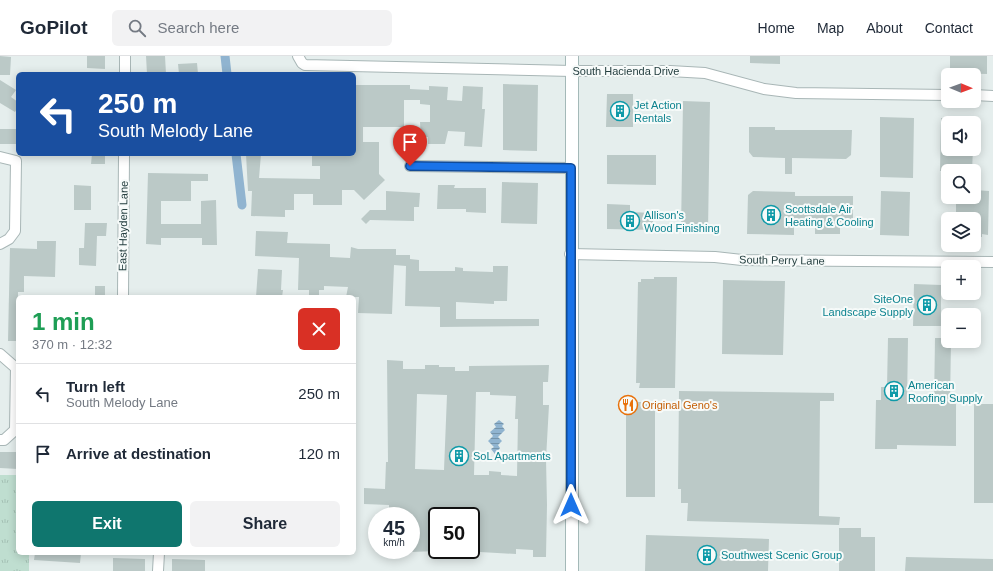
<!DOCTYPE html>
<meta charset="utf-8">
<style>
body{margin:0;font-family:Arial,sans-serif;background:#f2f2f3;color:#1f2937;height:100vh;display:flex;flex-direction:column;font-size:15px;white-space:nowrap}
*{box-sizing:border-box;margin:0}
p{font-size:13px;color:#747a83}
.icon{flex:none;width:22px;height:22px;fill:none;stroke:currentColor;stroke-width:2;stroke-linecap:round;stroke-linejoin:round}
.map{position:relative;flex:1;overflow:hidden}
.panel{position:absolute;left:16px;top:239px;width:340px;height:260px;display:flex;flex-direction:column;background:#fff;border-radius:6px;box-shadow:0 2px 10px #0003}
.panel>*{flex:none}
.guide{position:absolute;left:16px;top:16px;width:340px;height:84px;border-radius:6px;box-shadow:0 2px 10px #0003;background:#1a4fa0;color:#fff;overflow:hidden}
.needle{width:26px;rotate:91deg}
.controls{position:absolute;left:941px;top:12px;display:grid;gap:8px}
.controls a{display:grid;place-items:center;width:40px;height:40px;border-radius:6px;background:#fff;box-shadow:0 2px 10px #0003;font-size:20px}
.speed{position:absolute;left:368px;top:451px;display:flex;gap:8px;font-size:20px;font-weight:700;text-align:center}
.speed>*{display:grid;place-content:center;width:52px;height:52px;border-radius:50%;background:#fff;box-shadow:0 2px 10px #0003;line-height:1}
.speed small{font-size:10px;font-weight:400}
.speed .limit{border:2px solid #111;border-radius:6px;background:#fff;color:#111}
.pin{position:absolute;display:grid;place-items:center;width:34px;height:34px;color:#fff;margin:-41px -17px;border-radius:50% 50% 50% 0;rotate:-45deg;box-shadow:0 0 4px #0007}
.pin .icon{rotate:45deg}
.me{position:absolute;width:44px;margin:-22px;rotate:0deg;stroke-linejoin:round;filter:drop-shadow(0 0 3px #0008)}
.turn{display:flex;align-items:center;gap:14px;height:84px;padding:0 16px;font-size:18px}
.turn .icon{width:52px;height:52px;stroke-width:2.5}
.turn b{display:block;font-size:28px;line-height:34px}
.round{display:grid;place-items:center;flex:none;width:42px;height:42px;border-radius:6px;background:#f2f2f3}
.head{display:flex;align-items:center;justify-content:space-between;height:68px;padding:0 16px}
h1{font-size:24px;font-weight:700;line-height:30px;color:#1e9e55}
.primary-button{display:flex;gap:8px;margin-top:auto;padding:8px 16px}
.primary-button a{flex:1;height:46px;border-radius:6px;background:#0f766e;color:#fff;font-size:16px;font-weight:700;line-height:46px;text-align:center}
.primary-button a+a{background:#f2f2f3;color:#1f2937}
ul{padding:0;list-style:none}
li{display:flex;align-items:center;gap:12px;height:60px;padding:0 16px;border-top:1px solid #e0e1e3}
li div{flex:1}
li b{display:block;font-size:15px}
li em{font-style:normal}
header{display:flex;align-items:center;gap:24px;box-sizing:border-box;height:56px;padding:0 20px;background:#fff;border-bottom:1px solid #e0e1e3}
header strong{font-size:19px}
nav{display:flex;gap:22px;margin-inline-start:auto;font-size:14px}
.search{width:280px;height:36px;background:#f2f2f3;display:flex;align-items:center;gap:10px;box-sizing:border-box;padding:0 14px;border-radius:6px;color:#747a83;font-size:15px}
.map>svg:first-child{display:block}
.park{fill:url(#park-tufts)}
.water{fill:url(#water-rules)}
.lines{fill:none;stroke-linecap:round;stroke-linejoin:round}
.canal{stroke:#90b4d0;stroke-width:9}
.building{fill:#bbc9c7;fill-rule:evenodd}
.minor-casing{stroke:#a8b6b6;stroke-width:12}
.secondary-casing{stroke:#a4b9b8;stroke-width:14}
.minor{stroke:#fff;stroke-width:10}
.secondary{stroke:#fff;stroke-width:12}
.route-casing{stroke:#114b97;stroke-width:10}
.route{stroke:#1a73e8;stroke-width:7}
.labels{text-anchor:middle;stroke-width:4;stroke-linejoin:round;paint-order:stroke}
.street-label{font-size:11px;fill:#253f40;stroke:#f6faf9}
.culture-label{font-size:11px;fill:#0d838f;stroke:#f6faf9;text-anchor:start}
.food-label{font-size:11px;fill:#c56008;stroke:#f6faf9;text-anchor:start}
</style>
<header>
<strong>GoPilot</strong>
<div class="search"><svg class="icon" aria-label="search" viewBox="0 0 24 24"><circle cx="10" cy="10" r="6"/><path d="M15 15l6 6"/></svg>Search here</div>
<nav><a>Home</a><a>Map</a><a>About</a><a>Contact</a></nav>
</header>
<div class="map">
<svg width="993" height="515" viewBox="0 0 993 515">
<defs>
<pattern id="park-tufts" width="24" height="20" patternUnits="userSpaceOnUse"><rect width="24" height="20" fill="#bfded0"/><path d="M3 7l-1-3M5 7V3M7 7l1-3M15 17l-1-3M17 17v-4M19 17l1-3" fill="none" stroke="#a4c0b4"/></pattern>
<pattern id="water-rules" width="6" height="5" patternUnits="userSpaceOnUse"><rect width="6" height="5" fill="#90b4d0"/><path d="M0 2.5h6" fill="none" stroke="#7594aa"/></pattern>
</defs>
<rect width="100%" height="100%" fill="#e5eeed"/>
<path class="park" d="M0 419H18V497H29V515H0Z"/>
<path class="water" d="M499 364 504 368 502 370 505 374 498 381 502 385 498 389 500 392 495 398 491 393 494 391 488 385 493 380 490 376 496 371 494 368Z"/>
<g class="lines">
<path class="canal" d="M225 0 227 18
M236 98 242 149"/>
</g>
<path class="building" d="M0 0 11 1 10 19H0Z
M87 0H105V13L87 12Z
M146 0H165L166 18H147Z
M750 0H780V8L750 7Z
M950 0H987V18L950 17Z
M197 7 198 18H179L178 8Z
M0 24 16 34 11 41 18 46V51L15 56 0 47Z
M503 28 538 29 537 95 503 94Z
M354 29H410V33L429 34V30L448 31 447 44 462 45 463 30 483 31 482 53H485L482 91 464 90 465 76 448 75 445 88H428V81H421L420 66H430V49L420 48V44H404V71H363V86H379V118L385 124 364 144 354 134H342V149H313V138H294V154H285V161L251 160 252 135H248L246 98H261L259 122 320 123V110H312V98H354Z
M607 38H633V71H606Z
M683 45 710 46 708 175H681Z
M880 61 914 62 913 122 880 121Z
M941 62H948V93H973L972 115H940Z
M749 71H775V74H852L851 99 846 103 792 102V118H785V102L753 101 749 96Z
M0 73H18V88H0Z
M92 98H105V108H91Z
M607 99H656V129L607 128Z
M148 117 208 118V125H191V145H161V168H201V145L216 144 217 189H202V182H161V189L146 188Z
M502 126 538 127 537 168 501 167Z
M74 129 91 130V154H74Z
M438 129H455L454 132H486V157L466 156V153H437Z
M974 134 989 135 988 179 982 178V181H974V163H956V141H974Z
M386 135 420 137 419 151H414V165L370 164 366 168 361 163 370 154H386Z
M753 135 795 136V140H853V166H840V178H815V165H794V179L747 178 748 139Z
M881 135 910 136 909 180 880 179Z
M607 148 630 149V156L653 157V174L607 173Z
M85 167H107L106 180H97L96 210 79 209V192H84Z
M256 175 288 176 287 187 330 188V201L350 202 351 191 358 193H396V199H410V203L419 204V215H455V211L463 212V215L493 216V210H508L507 245H494V248L456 246V263H539V270L440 271V251L405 250 406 210 394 209 392 258 358 257 359 241H346L348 231 324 230V234H319V239H309V234H298L299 202 255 200Z
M37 185H56L55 221 24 220V236H18V285H8L10 192 37 193Z
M258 213 282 214 281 234H283L282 241H256Z
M654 221H677L675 332H639L640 327H636L638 226H641V223H654Z
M723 224 785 225 783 299 722 298Z
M914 228 941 229V270H913Z
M95 230H105V241H95Z
M888 282H908L907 348H934L935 282H948V285H951L950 348H956V390L897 389V393H875L876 344H881V331H887Z
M387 304 403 305V313H425V309H439V311H455V315H469V310L549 309 548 326H543V349H549L546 403 547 449 546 501H533V494L516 493V498L480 496V498H471V460H437V495L411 496V460H389V449L364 448V432L385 433 386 406H388ZM476 336H490V339L516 340 515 363H518L517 420 501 419V416L489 415V419H474ZM417 338 447 339 444 414 415 413Z
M679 335 834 337V345H820L819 460 840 461 839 469 687 465 688 447H681V433H678Z
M626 346H655V441H626Z
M974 348H993V447H974Z
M0 396H18V413L0 412Z
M839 472H861V481H875V515H839Z
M646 479 769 483 768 515H645Z
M35 497H81L80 507 34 504Z
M906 501 993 503V515H905Z
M113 502 145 503V515H113Z
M172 503 205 504V515H172Z"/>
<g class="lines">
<defs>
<path id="minor" d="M298 0 302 7 305 9 572 15H670L705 17 764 33 796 37 948 39
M125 18V0
M974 39 993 40
M0 101 16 105 15 175 9 183 0 188
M410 110 571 112
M570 198 715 201 742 204 993 206
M123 241 124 98
M0 298 16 312 15 374 4 384H0
M158 515 159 497"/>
<path id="secondary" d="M572 515V0"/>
</defs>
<use href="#minor" class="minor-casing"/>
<use href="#secondary" class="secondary-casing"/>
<use href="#minor" class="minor"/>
<use href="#secondary" class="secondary"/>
</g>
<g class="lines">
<defs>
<path id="route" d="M410 110 571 112V449"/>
</defs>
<use href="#route" class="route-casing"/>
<use href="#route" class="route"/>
</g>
<defs>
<symbol id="building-ring" viewBox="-11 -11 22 22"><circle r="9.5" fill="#f6faf9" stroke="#0f9aa8" stroke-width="1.5"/><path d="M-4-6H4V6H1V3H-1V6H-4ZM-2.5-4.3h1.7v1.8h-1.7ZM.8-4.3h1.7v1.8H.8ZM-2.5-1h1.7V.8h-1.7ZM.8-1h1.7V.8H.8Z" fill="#0f9aa8"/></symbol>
<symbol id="restaurant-ring" viewBox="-11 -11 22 22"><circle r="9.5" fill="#f6faf9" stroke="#e8710a" stroke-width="1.5"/><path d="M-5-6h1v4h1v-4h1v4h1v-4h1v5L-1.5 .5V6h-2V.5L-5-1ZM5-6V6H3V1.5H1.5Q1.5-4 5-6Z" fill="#e8710a"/></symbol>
</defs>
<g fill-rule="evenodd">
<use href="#building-ring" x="609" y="44" width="22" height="22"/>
<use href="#building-ring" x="760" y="148" width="22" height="22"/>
<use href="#building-ring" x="619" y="154" width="22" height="22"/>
<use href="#building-ring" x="916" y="238" width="22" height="22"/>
<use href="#building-ring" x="883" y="324" width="22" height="22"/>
<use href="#restaurant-ring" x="617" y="338" width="22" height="22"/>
<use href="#building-ring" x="448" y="389" width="22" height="22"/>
<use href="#building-ring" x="696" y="488" width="22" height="22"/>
</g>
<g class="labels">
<g class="street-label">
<text x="626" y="19">South Hacienda Drive</text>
<text transform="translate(123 170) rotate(-89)" y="4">East Hayden Lane</text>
<text transform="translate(782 204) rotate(1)" y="4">South Perry Lane</text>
</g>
<g class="culture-label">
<text x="634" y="53">Jet Action<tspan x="634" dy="13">Rentals</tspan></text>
<text x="785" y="157">Scottsdale Air<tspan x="785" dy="13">Heating &amp; Cooling</tspan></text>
<text x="644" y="163">Allison's<tspan x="644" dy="13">Wood Finishing</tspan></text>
<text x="913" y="247" text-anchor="end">SiteOne<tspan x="913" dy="13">Landscape Supply</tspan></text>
<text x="908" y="333">American<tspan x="908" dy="13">Roofing Supply</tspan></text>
<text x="473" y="404">SoL Apartments</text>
<text x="721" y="503">Southwest Scenic Group</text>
</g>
<g class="food-label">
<text x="642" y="353">Original Geno's</text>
</g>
</g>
</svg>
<div class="controls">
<a><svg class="needle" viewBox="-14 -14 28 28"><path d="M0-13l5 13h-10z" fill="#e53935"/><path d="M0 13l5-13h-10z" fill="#747a83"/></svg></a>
<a><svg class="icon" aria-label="sound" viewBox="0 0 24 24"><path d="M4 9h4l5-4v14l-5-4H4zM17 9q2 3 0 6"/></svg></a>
<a><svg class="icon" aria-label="search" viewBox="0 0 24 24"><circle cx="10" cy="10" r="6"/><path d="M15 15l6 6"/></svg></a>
<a><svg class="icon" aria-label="layers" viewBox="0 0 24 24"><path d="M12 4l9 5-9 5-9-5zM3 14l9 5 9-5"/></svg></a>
<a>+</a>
<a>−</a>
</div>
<div class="speed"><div>45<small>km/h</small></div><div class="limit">50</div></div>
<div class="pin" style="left:410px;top:110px;background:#d93025"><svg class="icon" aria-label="arrive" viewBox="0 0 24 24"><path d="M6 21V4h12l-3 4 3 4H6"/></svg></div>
<svg class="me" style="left:571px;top:449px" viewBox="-20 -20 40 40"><path d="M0-17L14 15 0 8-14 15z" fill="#1a73e8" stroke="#fff" stroke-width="4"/></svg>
<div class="guide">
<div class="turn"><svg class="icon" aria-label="left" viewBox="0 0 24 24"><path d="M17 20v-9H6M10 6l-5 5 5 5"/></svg><div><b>250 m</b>South Melody Lane</div></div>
</div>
<section class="panel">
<div class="head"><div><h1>1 min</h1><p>370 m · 12:32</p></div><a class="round" style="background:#d93025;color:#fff"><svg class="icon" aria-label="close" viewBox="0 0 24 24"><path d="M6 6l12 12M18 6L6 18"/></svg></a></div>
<ul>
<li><svg class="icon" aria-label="left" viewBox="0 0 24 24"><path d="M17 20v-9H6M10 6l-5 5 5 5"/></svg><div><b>Turn left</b><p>South Melody Lane</p></div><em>250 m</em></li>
<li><svg class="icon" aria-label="arrive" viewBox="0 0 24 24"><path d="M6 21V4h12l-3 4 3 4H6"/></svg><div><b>Arrive at destination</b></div><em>120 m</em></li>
</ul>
<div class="primary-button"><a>Exit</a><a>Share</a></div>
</section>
</div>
